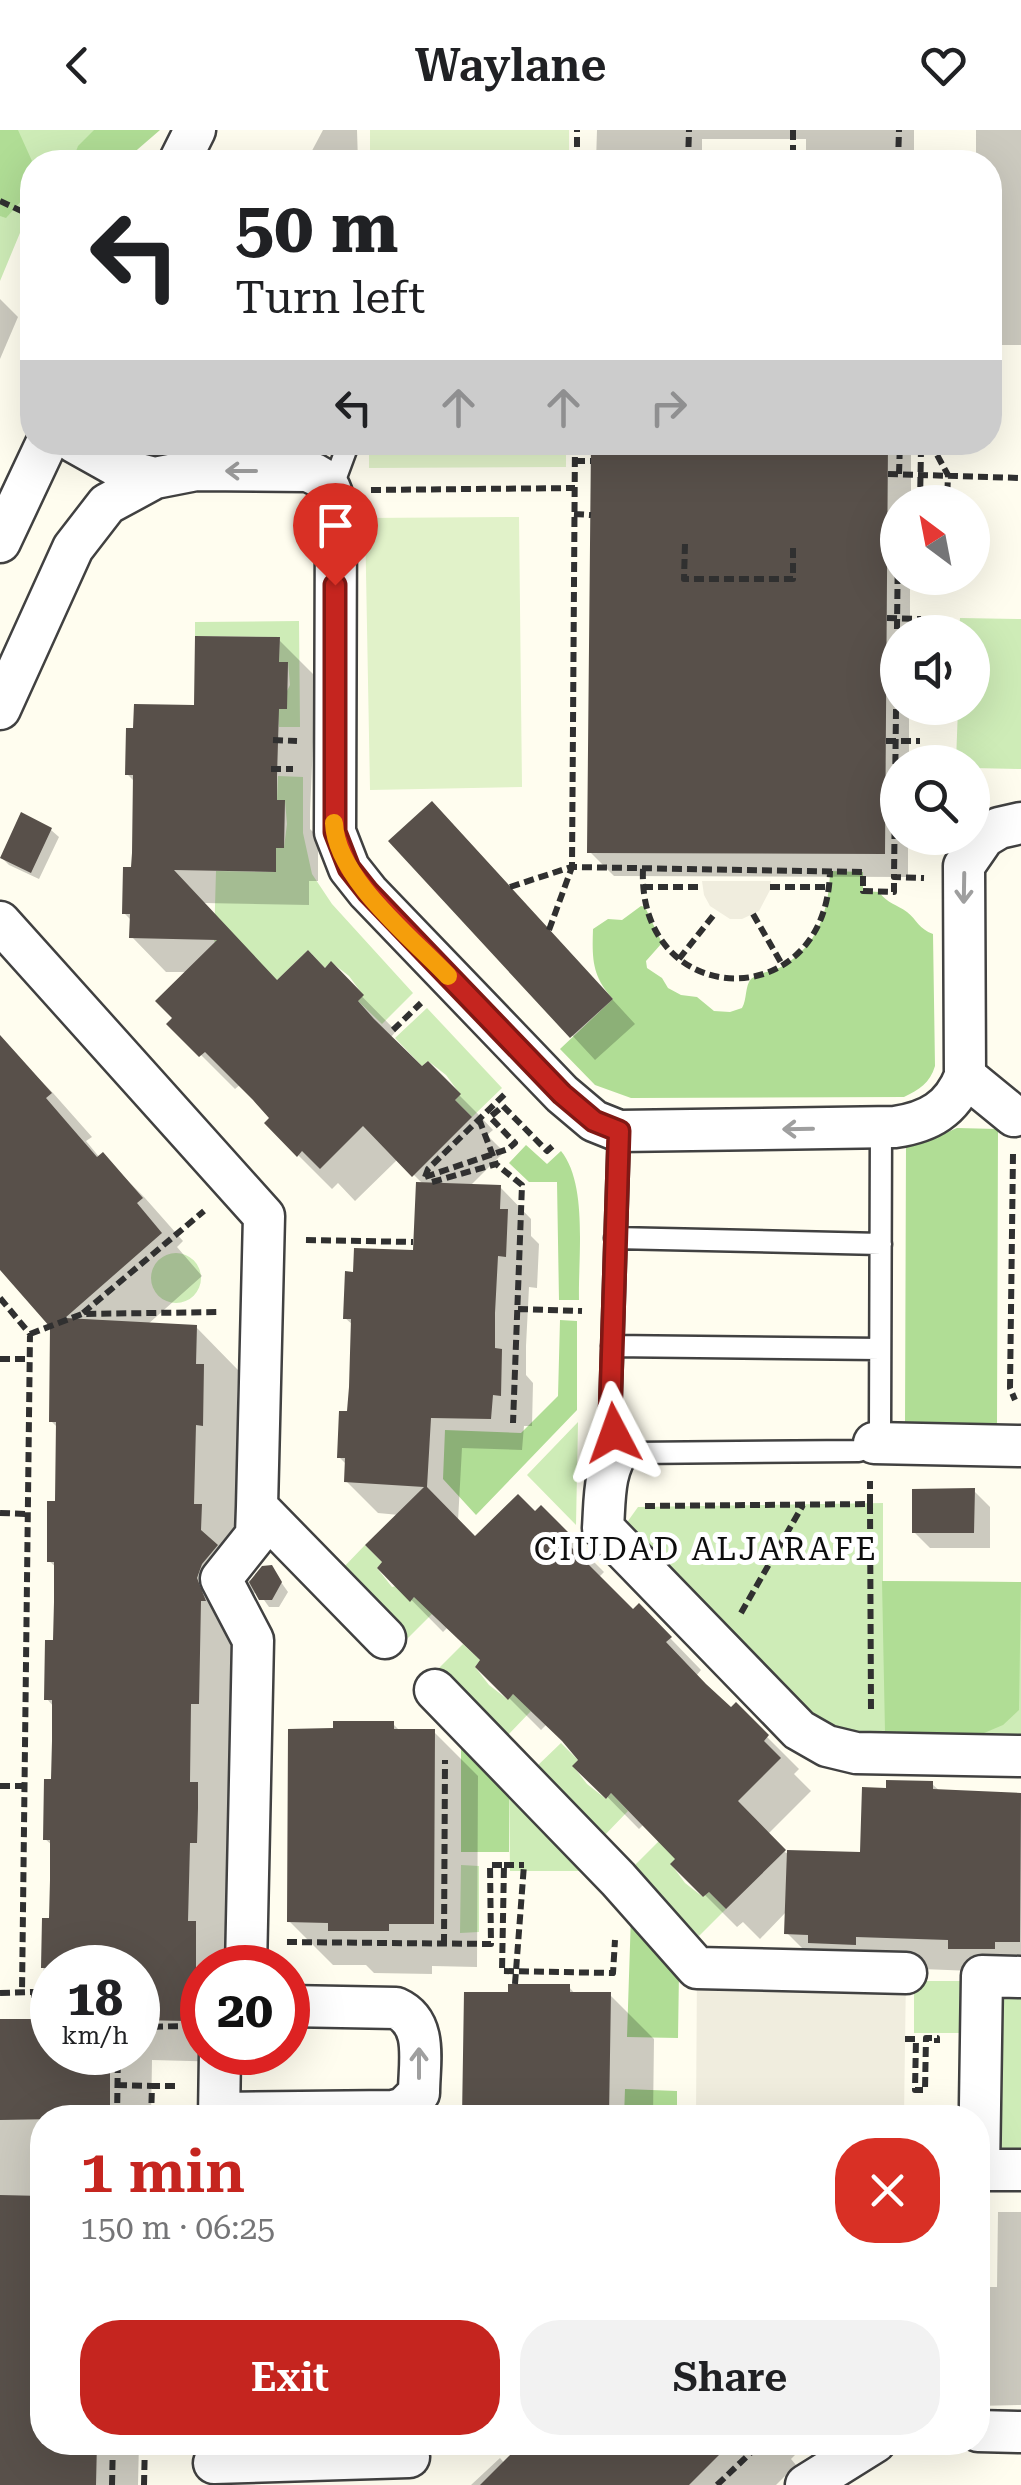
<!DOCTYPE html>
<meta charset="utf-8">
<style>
body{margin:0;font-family:"Roboto Serif",serif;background:#f2f2f2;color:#202124;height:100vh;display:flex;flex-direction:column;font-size:38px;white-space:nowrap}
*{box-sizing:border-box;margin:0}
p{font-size:32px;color:#757577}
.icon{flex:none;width:55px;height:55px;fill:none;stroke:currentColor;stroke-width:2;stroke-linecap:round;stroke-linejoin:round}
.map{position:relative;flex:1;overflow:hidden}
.panel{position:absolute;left:30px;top:1975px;width:960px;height:350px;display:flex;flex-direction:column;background:#fff;border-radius:40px;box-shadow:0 10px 40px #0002}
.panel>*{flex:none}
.top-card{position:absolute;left:20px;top:20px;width:982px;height:305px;border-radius:40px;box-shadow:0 10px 40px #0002;background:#fff;color:#202124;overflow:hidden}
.needle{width:65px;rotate:328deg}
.buttons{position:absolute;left:880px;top:355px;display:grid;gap:20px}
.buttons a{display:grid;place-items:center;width:110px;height:110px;border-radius:50%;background:#fff;box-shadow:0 10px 40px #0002;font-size:50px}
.speed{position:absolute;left:30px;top:1815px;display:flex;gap:20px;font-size:50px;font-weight:700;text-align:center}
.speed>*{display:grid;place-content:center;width:130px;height:130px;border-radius:50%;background:#fff;box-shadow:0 10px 40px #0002;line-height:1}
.speed small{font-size:25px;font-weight:400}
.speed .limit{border:15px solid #d22;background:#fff;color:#111}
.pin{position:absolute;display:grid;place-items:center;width:85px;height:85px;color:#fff;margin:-102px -42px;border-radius:50% 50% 50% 0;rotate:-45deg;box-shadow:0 0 10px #0007}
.pin .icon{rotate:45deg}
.me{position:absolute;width:110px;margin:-55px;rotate:356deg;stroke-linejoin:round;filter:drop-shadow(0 0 8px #0008)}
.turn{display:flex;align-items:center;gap:35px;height:210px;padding:0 50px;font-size:45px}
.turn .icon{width:130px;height:130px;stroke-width:2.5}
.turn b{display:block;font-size:70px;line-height:85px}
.lanes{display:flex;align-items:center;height:95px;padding:0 50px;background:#0003;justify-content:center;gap:50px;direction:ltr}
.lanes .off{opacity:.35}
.round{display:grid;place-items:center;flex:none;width:105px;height:105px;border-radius:40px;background:#f2f2f2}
.head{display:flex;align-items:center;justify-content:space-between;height:170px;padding:0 50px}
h1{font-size:60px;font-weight:600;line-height:75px;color:#c5251f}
.cta{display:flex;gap:20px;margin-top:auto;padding:20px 50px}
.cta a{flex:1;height:115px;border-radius:40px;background:#c5251f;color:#fff;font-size:40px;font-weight:600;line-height:115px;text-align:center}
.cta a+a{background:#f2f2f2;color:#202124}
header{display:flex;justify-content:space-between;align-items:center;height:130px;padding:0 50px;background:#fff;font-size:45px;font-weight:600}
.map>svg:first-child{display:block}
.green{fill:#ceecb7}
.forest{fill:#b0dd95}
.pitch{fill:#e1f2c9}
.plaza{fill:#f0edde}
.shadow{fill:#0003;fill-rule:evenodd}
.building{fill:#58504a}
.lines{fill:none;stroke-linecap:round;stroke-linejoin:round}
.lane-casing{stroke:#414141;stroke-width:25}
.street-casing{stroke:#414141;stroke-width:45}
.path{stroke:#303030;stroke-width:6;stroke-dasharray:10 5;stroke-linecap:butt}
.lane{stroke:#fff;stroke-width:20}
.street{stroke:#fff;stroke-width:40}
.path-bridge{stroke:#303030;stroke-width:6;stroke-dasharray:10 5;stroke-linecap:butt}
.oneway{stroke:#9f9f9f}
.route-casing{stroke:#801814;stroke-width:25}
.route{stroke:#c5251f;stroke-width:18}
.slow{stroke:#f59e0b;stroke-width:18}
.labels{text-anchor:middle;stroke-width:10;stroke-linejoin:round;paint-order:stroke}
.quarter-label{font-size:32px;letter-spacing:2.5px;fill:#0e0e0e;stroke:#fff}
</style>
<header><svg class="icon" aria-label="back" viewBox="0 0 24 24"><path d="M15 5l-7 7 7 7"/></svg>Waylane<svg class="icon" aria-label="heart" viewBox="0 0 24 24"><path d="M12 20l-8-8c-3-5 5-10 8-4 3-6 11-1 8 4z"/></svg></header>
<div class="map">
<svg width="1021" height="2355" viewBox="0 0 1021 2355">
<rect width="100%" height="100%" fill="#fffdef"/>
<path class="green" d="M0 0H127L112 32H32V74L0 151Z
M960 488 1021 489V639L973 638 972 632H956L958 578H972V502H959Z
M299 491 300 597H279L278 579 290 555 288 532H279L280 507 195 506V492Z
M278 646 303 647V703L312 744 332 774 413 863 382 894 358 871 363 865 349 846 331 832 325 838 308 820 265 862 214 811 216 741 276 742V718L284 717 287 694 285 671 277 670Z
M427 878 502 958 472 987 455 970 460 964 446 945 428 931 422 936 395 908Z
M151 1148a25 25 0 1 1 50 0a25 25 0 1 1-50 0Z
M578 1292 576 1395 527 1345Z
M883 1373V1451L1021 1452V1626L827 1616 615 1409 638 1377Z
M365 1415 382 1432 377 1438 392 1457 396 1456 410 1471 415 1466 433 1483 408 1508 341 1440Z
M463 1514 480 1530 475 1537 489 1555 507 1569 513 1564 531 1581 505 1608 438 1539Z
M561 1613 578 1630 573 1636 587 1654 606 1669 611 1663 628 1681 602 1708 535 1638Z
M509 1653 591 1741H510Z
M659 1711 676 1728 671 1734 685 1753 703 1767 709 1762 726 1779 699 1806 632 1738Z
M461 1735 479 1736V1802L460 1803Z
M1021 1829V2040H979L982 1846Z
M914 1851H966V1903H914Z"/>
<path class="forest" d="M0 0H18L32 31 28 40 32 59 6 88 0 86Z
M94 0H160L123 32H72L78 16Z
M830 741 863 742V761L879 762C888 774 896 774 907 782 917 790 919 799 933 804L935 936C930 953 919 960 904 967L631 968 595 955 560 919 613 869C592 846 592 829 593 799L608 789 622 790 641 776 645 777 662 813 646 831 647 838 662 848 668 858 681 865 697 867 714 881 730 882 742 878C747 870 745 855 751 849 757 843 773 841 781 837 818 816 829 781 830 741Z
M957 998 998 999 997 1296H905L906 1015 929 1010Z
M526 1015 547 1034 561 1021C588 1054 578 1127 579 1170H559L557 1052H529L509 1033Z
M560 1190 577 1191V1280L476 1385 443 1349 445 1300 521 1303 558 1266Z
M882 1451 1021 1452 1019 1580 1003 1595 977 1606 885 1602Z
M461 1603 509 1653V1722H461Z
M631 1785 679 1842 678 1908 627 1907Z
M625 1959 677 1961V1987H624Z"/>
<path class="pitch" d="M370 0H569V32H370Z
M369 313H566V337L369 338Z
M519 387 522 657 370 660 365 388Z"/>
<path class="plaza" d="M702 751H771L770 760 759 781 742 789H730L710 776 704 765Z
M697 1838 906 1843 904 1987 696 1988Z"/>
<path class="shadow" d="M323 0H357L358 32H306Z
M597 0H914V32H806V9H702V32H596Z
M976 0H1021V215H996L990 209V32H976Z
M0 169 18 187 0 229Z
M594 312H911V372H898V448H910V502H898V578H909V632H898V708H908V747L614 746 590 722Z
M279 510 313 544V560L321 568 320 612H313L310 682V699L318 707V751H309V775L204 773 278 852 325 841 331 835 396 901 391 907 422 939 428 934 477 983 493 1000 487 1005 504 1022 470 1056 500 1057 531 1089V1106L539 1114 537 1158 529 1157 526 1216V1245L533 1253 532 1296H524L522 1320 462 1318 458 1391 475 1409 541 1379 604 1442 598 1448 633 1483 670 1508 701 1540 696 1546 731 1581 736 1576 799 1639 794 1644 811 1661 768 1704 786 1723 862 1725 889 1661 932 1654 941 1662 1021 1665V1850L973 1841 819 1835 787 1803V1781L760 1809 743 1792 737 1797 674 1734 679 1729 644 1694 639 1699 576 1635 581 1630 547 1594 541 1600 478 1537 483 1531 448 1497 443 1502 380 1438 399 1385 378 1383 346 1351 347 1335 339 1327 349 1284 353 1195 345 1188 415 1123 424 1055 398 1029 355 1071 338 1053 332 1059 267 994 273 988 241 954 235 959 170 894 188 842H166L132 807V791L124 783 134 740 135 652 127 644 197 578Z
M455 698 635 894 595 930 392 711Z
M51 700 59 707 39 749 9 735 1 727Z
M0 917 11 921 53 963 92 1007 86 1011 100 1028 103 1026 145 1068 183 1111 177 1117 202 1146 147 1195 196 1197 238 1240 237 1271 246 1279 244 1337 237 1336 236 1411 243 1443 252 1453 271 1438 288 1462 279 1477H269L257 1460 244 1477 237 1838H202V1922L228 1932 152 1930 151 1988H42V2312H139L138 2355H0V1892H43L44 1791H51L53 1716 45 1709 53 1652 54 1577 47 1569 56 1512 57 1438 49 1431 58 1374 59 1299 51 1291 53 1196 0 1136ZM52 1838H138V1922H52Z
M974 1361 990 1377V1418H930L914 1402Z
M393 1594 401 1602H434L478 1646 477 1837 432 1836V1844L374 1843 366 1835H333L289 1791Z
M569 1857 576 1865H610L654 1909 653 1988H465L511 1864Z
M998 2082H1021V2275L978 2276V2157H997Z
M318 2312H470V2322L425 2321 426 2343 410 2329Z
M529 2312H808L791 2329 796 2335 776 2355H471L500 2328 505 2334Z"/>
<path class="building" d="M591 312H888L885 724 587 723Z
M195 506 280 507 279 532H288L287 579H279L277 646V670H285L284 718H276V742L174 740 277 850 308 820 325 838 331 831 364 865 358 871 374 889 422 936 428 931 461 964 455 970 472 987 412 1047 363 996 320 1039 302 1021 297 1027 264 993 269 988 253 970 205 922 199 927 166 894 172 888 155 871 217 810 129 808 130 784H122L123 737H131L132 723 133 645H125L126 598H133L134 574 194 575Z
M432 671 613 869 570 908 388 711Z
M21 682 52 698 31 743 0 728Z
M0 905 52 963 46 968 71 997 97 1027 103 1022 143 1068 137 1073 162 1103 65 1188 197 1195 196 1234H204L203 1296 196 1295 194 1374H202L201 1400 218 1415 202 1434 197 1448 206 1471H201L199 1574H191L190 1652H198V1678L197 1713H190L188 1791H196V1852H187V1891L138 1890V1838H41L42 1788H49L50 1750V1710H43L44 1649H51L52 1611V1570H44L45 1510H53L54 1472V1432H47V1371H55L56 1292H49L50 1197 0 1140Z
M416 1052 501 1055 500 1079H508L506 1127 498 1126 495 1183V1218L502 1219 501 1266 493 1265 491 1289 431 1288 427 1357 475 1406 518 1364 535 1381 541 1375 574 1408 568 1414 633 1479 639 1473 672 1507 666 1512 706 1554 731 1577 736 1572 769 1605 764 1611 781 1628 738 1671 786 1720 726 1779 709 1762 703 1767 670 1734 675 1729 611 1663 606 1669 572 1636 578 1630 562 1611 513 1564 508 1570 475 1537 480 1530 414 1467 410 1472 377 1438 382 1432 365 1415 424 1357 344 1352 345 1328H337L339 1281H347L349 1257 351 1189H343L345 1141 353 1142 354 1118 413 1120Z
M975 1358 974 1403H912V1359Z
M272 1435 282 1452 272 1470H259L249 1452 262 1436Z
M333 1591H394V1599H435L434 1794H389V1801H328V1793L287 1792 288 1599 333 1598Z
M886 1650 933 1651V1659L1021 1663 1020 1812H995V1819H948V1810L856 1807V1815L808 1813V1805L784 1804 787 1720 860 1722 862 1657 886 1658Z
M508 1854H570V1862H611L609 1988H462L464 1862H508Z
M0 1889H52V1922H110V1988L0 1990Z
M0 2065 42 2066V2312H97L96 2355H0Z
M523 2312H732L689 2355H480Z"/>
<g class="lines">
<defs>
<path id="lane" d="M332 358 349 312
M619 1001 610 1288 622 1316 635 1323 859 1321 874 1313 880 1300 881 998
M615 1108 881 1114
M612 1216 880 1219"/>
<path id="street" d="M179 32 195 0
M74 312 124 340 155 348
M0 412 47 312
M0 579 73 418 107 374 155 348 196 340 307 341C328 348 332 359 336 379L335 702 349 738 368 762 562 964 594 991 619 1001 895 997C929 992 952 979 965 946L964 736 984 707 999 698 1021 693
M0 792 264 1086 257 1377 385 1508
M965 946 1014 986
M874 1313 1021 1316
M622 1316C603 1339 605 1369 603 1398L799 1600 827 1616 856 1623 1021 1626
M435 1560 618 1749 697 1838 906 1843
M246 1838 253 1510 221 1449 256 1405 257 1377
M1021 1847 982 1846 979 2040H1021
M220 1983 393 1981 404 1978 419 1963C419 1932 429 1893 396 1878L288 1876
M219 1988 220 1922
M978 2301 1021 2302
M214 2333 409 2327
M806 2355 875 2312"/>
</defs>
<use href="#lane" class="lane-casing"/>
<use href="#street" class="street-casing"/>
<path class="path" d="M793 0V32
M577 32V0
M688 32 689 0
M898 32 899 0
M0 71 32 86
M575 312 572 737 863 742V761L894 762V747
M930 312 948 345 947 372
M575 331H591
M888 344 1021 348
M899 344 900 312
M371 360 575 358
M574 384 591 385
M888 400 898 401
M685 414 684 449H793V414
M898 414 894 747 924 748
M273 610 297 611
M271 639H293
M643 739C637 881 827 888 830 741
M510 757 571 737
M643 757H702
M770 757H830
M753 784 783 836
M549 800 572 737
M679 829 716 782
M393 900 421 873
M479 989 496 1034
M1013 1024 1010 1258 1015 1270
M425 1047 508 1019 515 1013 490 987 503 976 547 1021 556 1013
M425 1047 428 1039 505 964
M432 1052 496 1034 522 1055 513 1293
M306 1110 413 1112
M0 1168 30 1204 22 1862
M518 1179 582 1181
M83 1183 204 1081
M30 1204 82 1184 220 1182
M0 1229H29
M870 1374 871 1582
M645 1376 870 1374V1351
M0 1383 28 1384
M741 1483 803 1375
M0 1656H24
M504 1735H524
M287 1812 491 1814 490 1735H504L502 1841 613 1843 615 1810
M444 1814 445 1630
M0 1863 34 1862V1889H49
M200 1886 201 1839
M138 1897 186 1896
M905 1909H916L915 1960H925L926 1908H937V1913
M117 1955 152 1956
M117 1988 118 1922
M151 1988 152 1956H179
M112 2355 113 2312
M144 2355 145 2312
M717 2355 762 2312"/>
<use href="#lane" class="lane"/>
<use href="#street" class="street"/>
<path class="path-bridge" d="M888 320H921L920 372
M887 488 921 489
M886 611H920
M515 1854 524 1735"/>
</g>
<defs><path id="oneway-shaft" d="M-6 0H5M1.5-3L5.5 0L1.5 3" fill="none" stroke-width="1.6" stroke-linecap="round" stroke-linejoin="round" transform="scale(2.5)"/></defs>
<g class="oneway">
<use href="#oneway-shaft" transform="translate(241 341) rotate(-180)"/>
<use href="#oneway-shaft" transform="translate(964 758) rotate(91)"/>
<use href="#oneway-shaft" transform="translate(798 999) rotate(179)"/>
<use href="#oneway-shaft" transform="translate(419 1933) rotate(-90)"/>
</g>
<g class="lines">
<defs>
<path id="route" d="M335 455V702L349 738 368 762 562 964 594 991 619 1001 610 1288 614 1303"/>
</defs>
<use href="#route" class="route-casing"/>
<use href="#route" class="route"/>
<path class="slow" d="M334 693C336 748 412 808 448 846"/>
</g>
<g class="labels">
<g class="quarter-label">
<text x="706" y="1430">CIUDAD ALJARAFE</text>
</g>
</g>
</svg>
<div class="buttons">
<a><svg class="needle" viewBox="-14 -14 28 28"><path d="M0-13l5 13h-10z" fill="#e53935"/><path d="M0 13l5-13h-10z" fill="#757577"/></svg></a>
<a><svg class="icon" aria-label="sound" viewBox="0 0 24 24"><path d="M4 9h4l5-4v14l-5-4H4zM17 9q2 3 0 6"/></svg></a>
<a><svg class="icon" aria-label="search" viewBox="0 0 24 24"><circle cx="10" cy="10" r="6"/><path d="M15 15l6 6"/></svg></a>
</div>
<div class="speed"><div>18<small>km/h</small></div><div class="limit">20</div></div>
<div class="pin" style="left:335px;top:455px;background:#d93025"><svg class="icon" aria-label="arrive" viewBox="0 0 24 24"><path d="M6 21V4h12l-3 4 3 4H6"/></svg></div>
<svg class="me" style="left:614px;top:1303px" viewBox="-20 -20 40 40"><path d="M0-17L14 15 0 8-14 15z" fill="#c5251f" stroke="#fff" stroke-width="4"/></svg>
<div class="top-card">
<div class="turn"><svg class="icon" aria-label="left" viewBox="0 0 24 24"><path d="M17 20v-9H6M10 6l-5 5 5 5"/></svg><div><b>50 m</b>Turn left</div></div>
<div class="lanes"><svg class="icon" aria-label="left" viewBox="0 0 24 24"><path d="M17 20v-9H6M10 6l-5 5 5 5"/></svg><svg class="icon off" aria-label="ahead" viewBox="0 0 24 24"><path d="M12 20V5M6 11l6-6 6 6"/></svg><svg class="icon off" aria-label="ahead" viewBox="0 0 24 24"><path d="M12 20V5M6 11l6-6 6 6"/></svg><svg class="icon off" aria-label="right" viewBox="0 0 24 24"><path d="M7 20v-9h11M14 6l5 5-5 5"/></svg></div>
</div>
<section class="panel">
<div class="head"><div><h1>1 min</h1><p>150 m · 06:25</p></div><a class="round" style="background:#d93025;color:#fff"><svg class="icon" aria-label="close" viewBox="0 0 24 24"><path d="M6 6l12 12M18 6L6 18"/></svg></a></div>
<div class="cta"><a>Exit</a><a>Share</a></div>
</section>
</div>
